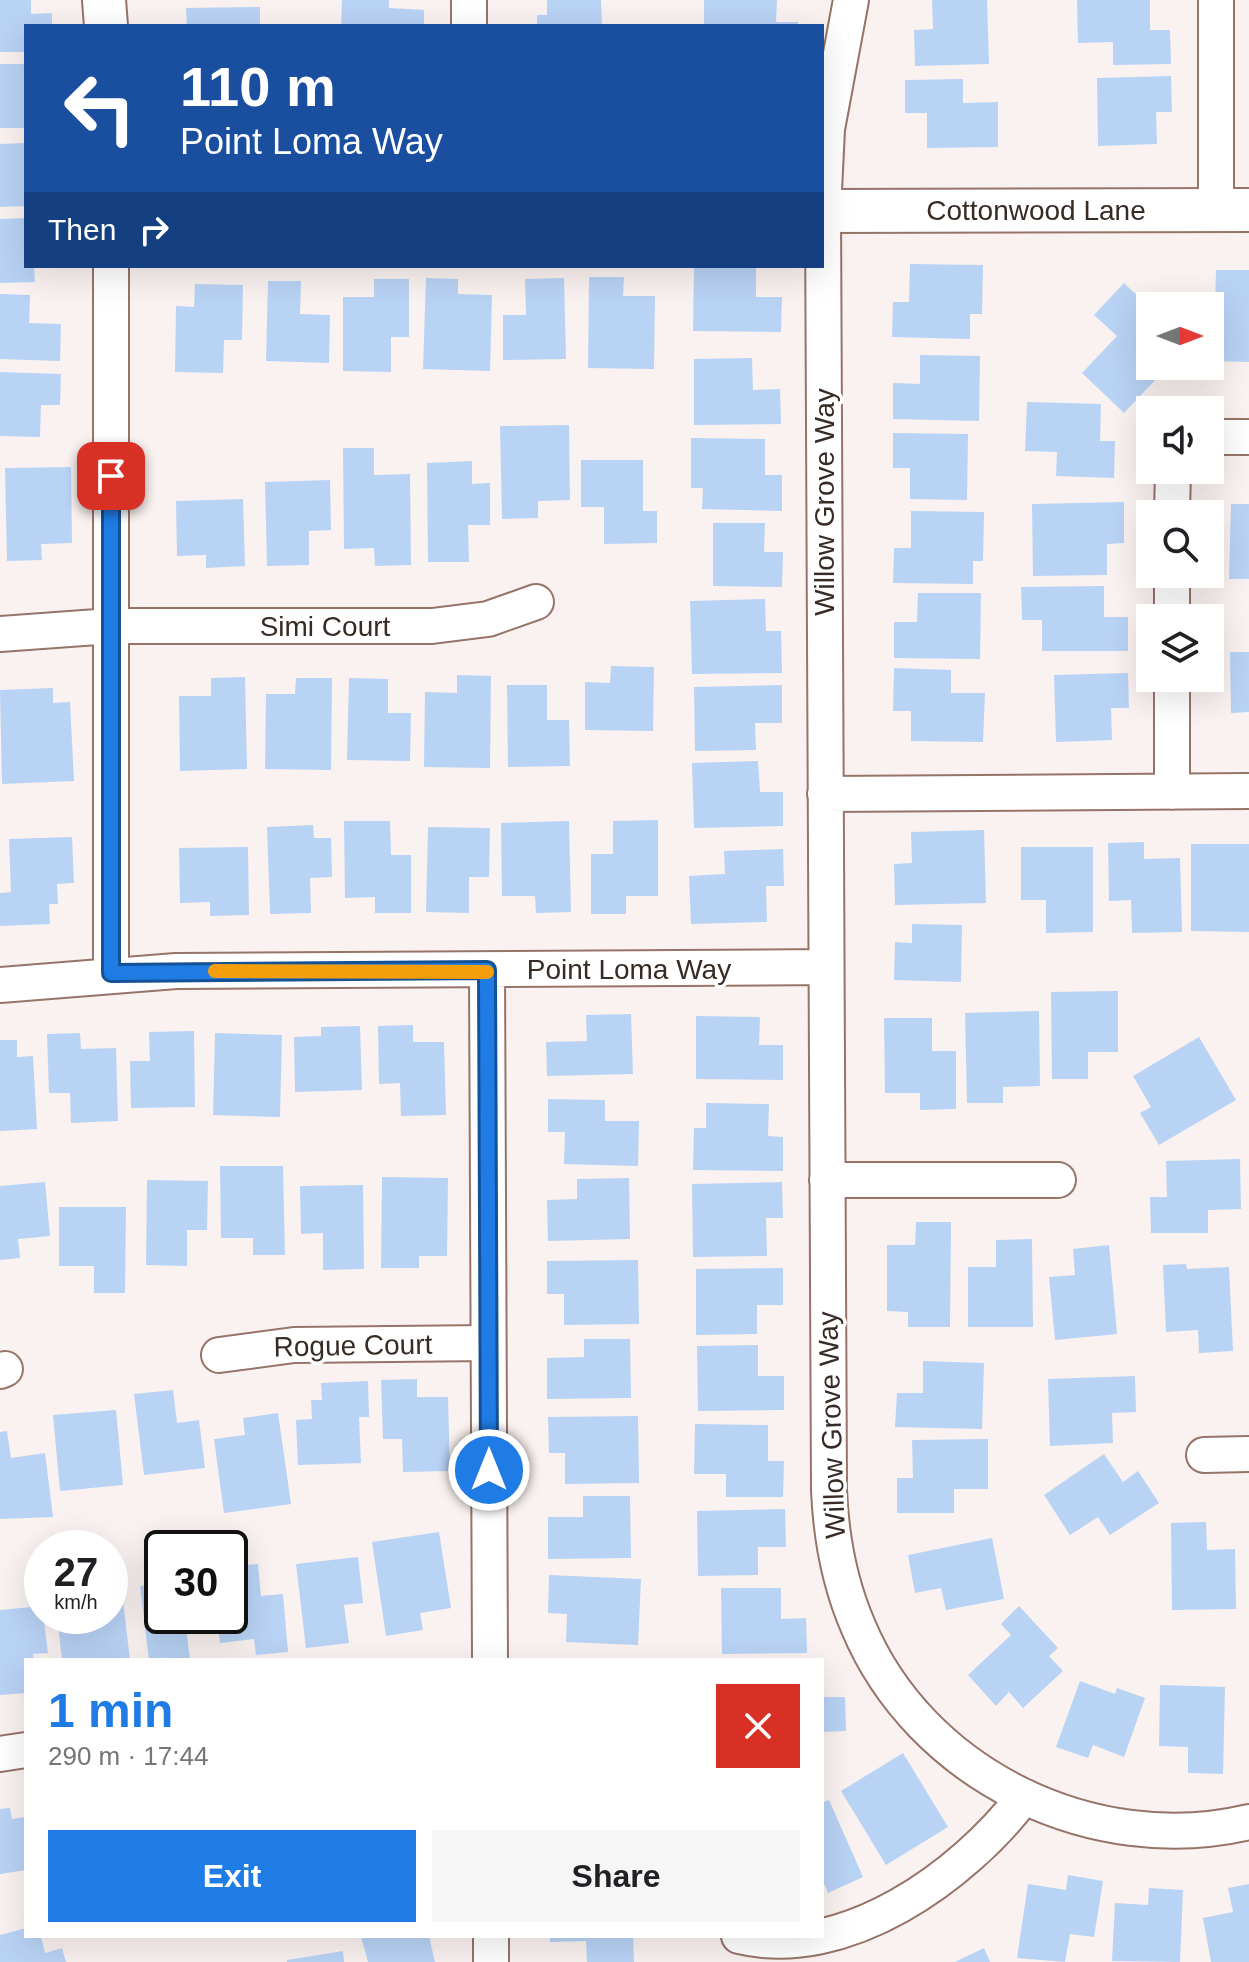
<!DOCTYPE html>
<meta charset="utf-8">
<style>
body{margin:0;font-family:Arial,sans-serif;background:#f6f6f6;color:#202124;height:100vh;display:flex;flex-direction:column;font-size:30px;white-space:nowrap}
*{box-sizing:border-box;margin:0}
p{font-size:26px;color:#757577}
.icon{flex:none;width:44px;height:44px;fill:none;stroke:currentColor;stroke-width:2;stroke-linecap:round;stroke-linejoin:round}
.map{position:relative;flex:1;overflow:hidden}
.panel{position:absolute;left:24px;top:1658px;width:800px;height:280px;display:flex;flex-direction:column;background:#fff;border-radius:0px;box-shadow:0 8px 32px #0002}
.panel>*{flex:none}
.guide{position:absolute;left:24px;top:24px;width:800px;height:244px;border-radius:0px;box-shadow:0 8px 32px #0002;background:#1a4fa0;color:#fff;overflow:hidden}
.needle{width:52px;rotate:90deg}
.buttons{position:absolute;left:1136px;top:292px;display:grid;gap:16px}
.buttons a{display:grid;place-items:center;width:88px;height:88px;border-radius:0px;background:#fff;box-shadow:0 8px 32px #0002;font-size:40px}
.speed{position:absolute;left:24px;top:1530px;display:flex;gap:16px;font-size:40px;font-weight:700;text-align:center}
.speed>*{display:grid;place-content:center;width:104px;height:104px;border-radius:50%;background:#fff;box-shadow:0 8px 32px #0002;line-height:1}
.speed small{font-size:20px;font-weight:400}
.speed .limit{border:4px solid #111;border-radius:12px;background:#fff;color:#111}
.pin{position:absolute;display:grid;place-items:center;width:68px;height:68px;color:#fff;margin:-34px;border-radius:16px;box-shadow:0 4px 12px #0006}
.me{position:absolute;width:88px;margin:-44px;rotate:0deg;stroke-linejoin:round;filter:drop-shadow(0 0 6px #0008)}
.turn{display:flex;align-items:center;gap:28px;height:168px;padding:0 24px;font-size:36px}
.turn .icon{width:104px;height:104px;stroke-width:2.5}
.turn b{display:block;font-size:56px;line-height:68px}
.then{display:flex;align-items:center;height:76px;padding:0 24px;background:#0003;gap:16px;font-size:30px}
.round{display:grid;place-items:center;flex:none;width:84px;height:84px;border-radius:0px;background:#f6f6f6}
.summary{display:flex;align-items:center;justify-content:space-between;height:136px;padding:0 24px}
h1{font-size:48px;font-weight:600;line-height:60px;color:#1f7ce5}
.cta{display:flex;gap:16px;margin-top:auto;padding:16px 24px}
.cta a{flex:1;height:92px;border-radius:0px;background:#1f7ce5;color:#fff;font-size:32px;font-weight:600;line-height:92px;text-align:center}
.cta a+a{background:#f6f6f6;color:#202124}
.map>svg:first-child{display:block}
.building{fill:#b9d3f5}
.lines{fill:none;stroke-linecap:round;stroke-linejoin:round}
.minor-casing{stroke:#967469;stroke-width:38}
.tertiary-casing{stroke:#967469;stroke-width:46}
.minor{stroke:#fff;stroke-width:34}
.tertiary{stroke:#fff;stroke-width:42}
.route-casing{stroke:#145195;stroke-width:20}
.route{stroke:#1f7ce5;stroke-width:14}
.slow{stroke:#f59e0b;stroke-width:14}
.labels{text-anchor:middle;stroke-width:7;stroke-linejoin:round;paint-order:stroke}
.street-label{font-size:28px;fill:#382a25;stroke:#fff}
</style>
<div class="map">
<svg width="1249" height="1962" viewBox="0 0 1249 1962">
<rect width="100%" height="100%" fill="#faf2f0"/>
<path class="building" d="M0 0H31V14L52 13V26H26V52H0Z
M342 0H389V8L424 10V26H341Z
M547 0H601L602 26H537V15H547Z
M704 0H777L776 22H798V26H704Z
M932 0H987L989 64 915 66 914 30 933 29Z
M1077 0H1150V30H1170L1171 64 1113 65V42L1078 43Z
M260 7V26H187L186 8Z
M0 64H26V128H0Z
M1171 76 1172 112H1156L1157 144 1098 146 1097 78Z
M963 79V103L998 102V147L927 148V113H905V80Z
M26 143V206L0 207V144Z
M26 218V266H34L35 282 0 283V219Z
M910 264 983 265 982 314H970V339L892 337 893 302H909Z
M694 266 756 267V297H782L781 332 693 331Z
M1216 270H1249V362L1214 361Z
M589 277H624L623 296H655L654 369 588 368Z
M426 278 458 279V294L492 295 490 371 423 369Z
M564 278 566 359 503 360V315H526L525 279Z
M374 279H409V337H391V372L343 371V297H374Z
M268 281H301L300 314 330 315 329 363 266 361Z
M1124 283 1150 308V366L1162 373 1124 413 1082 373 1117 336 1094 315Z
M195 284 243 285 242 340H224L223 373 175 372 176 306 194 307Z
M0 294 30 295 29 323 61 324 60 361 0 359Z
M920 355 980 356 979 421 893 419V383L920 384Z
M752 358 753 390 780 389 781 424 694 425V359Z
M0 372 61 374 60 405H41L40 437 0 436Z
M1027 402 1101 404 1100 441H1115L1114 478 1056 476 1057 452 1025 451Z
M569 425 570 500 538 501V518L502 519 500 426Z
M893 433 968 434 967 500 910 499V468H893Z
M691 438 765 439V475H782V511L702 509 703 488H691Z
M343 448H374V475L410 474 411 565 375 566 374 548 344 549Z
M581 460H643V511H657V543L604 544V507H581Z
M472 461V484L490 483V525H468L469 562H428L427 463Z
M71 467 72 543 41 544 42 560 7 561 5 468Z
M330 480 331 530 309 531V565L267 566 265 482Z
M243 499 245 566 206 568V555L177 556 176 501Z
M1124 502V543L1107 544V575L1033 576 1032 504Z
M1231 504H1249V579H1229Z
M911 511 984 512 983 561H973V584L893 583 894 548H911Z
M713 523H765L764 552H783L782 587 713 586Z
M1104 586V617H1128V651H1042V620H1022L1021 587Z
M918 593H981L980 659 894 658V622H917Z
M765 599 766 631H781L782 673 692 674 690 601Z
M1230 652H1249V712L1231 713Z
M611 666 654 667 653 731 585 730V682L610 683Z
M894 668 951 670V693H985L983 742 911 741V711H893Z
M1128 673 1129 708H1111L1112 740 1056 742 1054 675Z
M457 675 491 676 490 768 424 767 425 692 457 693Z
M245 677 247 769 180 771 179 696H211V678Z
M296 678H332L331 770 265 769 266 694H295Z
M349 678 388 679V713H411L410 761 347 760Z
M507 685H547V720H569L570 766 508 767Z
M782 685V723H755L756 750 695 751 694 687Z
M53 688V703L70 702 74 781 2 784 0 690Z
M758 761 760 792H783V826L694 828 692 763Z
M658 820V896H626V914H591V854H613V821Z
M344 821H390L391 855H411V913H375V897L345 898Z
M569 821 571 912 536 913 535 896H502L501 823Z
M313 825 314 838H331L332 877 310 878 311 913 270 914 267 827Z
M428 827 490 828 489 877H469V913L426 912Z
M984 830 986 903 895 905 894 864 912 863 911 832Z
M72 837 74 883 57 884 58 904H49L50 924 0 926V893L11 892 9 839Z
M1144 842V859L1180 858 1182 932 1132 933 1131 900 1109 901 1108 843Z
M1191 844H1249V932L1191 931Z
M248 847 249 915 210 916V902L180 903 179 848Z
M1021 847H1093V932L1046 933V900H1021Z
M783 849 784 886H766L767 922 691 924 689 876 725 874 724 851Z
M912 924 962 925 961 982 894 980 895 942 912 943Z
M1118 991V1052H1088V1079H1052L1051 992Z
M1039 1011 1040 1086 1003 1087V1103H967L965 1013Z
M631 1014 633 1074 547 1076 546 1042 587 1041 586 1015Z
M696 1016 760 1017 759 1045H783V1080L696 1079Z
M884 1018H932V1051H956V1109L920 1110V1093H885Z
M413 1025V1042H444L446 1115 401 1116 400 1083 379 1084 378 1026Z
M360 1026 362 1090 295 1092 294 1037 321 1036V1027Z
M194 1031 195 1107 131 1108 130 1061H150L149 1032Z
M80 1033 81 1049 116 1048 118 1121 71 1123 70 1093H49L47 1034Z
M215 1033 282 1035 280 1117 213 1115Z
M1199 1037 1236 1100 1159 1145 1140 1113 1151 1107 1133 1076Z
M0 1040H17V1057L33 1056 37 1129 0 1131Z
M548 1099 605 1100V1121H639L638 1166 564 1164 565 1132H548Z
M706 1103 769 1104 768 1136 783 1137V1171L693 1170 694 1128H706Z
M1240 1159 1241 1209 1208 1210V1233H1151L1150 1197H1167L1166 1161Z
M220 1166H283L285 1255H253V1238H221Z
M382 1177 448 1178 447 1256H419V1268H381Z
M629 1178 630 1239 548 1241 547 1200 577 1199V1179Z
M147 1180 208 1181 207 1230H187V1266L146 1265Z
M45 1182 50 1236 18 1239 20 1258 0 1260V1186Z
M782 1182 783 1218H766L767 1256 693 1257 692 1184Z
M363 1185 364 1269 323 1270V1233L301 1234 300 1186Z
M59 1207H126L125 1293H94V1266H59Z
M916 1222H951L950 1327H908V1312L887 1311V1245H915Z
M1032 1239 1033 1327H968V1267H996V1240Z
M1109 1245 1117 1334 1055 1340 1049 1277 1075 1275 1073 1249Z
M638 1260 639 1324 564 1325V1294H547V1261Z
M1186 1264 1187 1269 1229 1267 1233 1351 1199 1353 1198 1330 1166 1332 1163 1265Z
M783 1268V1305H757V1334L696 1335V1269Z
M584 1339H630L631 1398 547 1399V1358L584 1357Z
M758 1345V1376H784V1410L698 1411 697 1346Z
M923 1361 984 1363 982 1429 895 1427 897 1393H923Z
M1135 1376 1136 1412 1112 1413 1113 1443 1050 1446 1048 1379Z
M417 1379V1397H448L450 1471 403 1472 402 1439H383L381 1380Z
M368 1381 369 1417H359L361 1463 298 1465 296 1420 312 1419 311 1400H322L321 1383Z
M173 1390 177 1423 199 1420 205 1468 144 1475 134 1394Z
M116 1410 123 1485 60 1491 53 1415Z
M278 1413 291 1504 224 1513 214 1439 245 1435 243 1418Z
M638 1416 639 1483 565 1484V1453H549L548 1417Z
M695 1424 768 1425V1461H784L783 1497H726V1474H694Z
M7 1431 11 1458 45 1453 53 1517 0 1519V1432Z
M988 1439V1489H954V1513H897V1478H913L912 1440Z
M1104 1454 1123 1482 1138 1471 1159 1503 1110 1535 1098 1517 1070 1535 1044 1495Z
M583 1496H630L631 1558 548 1559V1517H583Z
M785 1509 786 1547H758V1575L698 1576 697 1511Z
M1206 1522 1207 1550 1235 1549 1236 1609 1172 1610 1171 1523Z
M439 1532 451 1608 420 1613 423 1630 386 1636 372 1542Z
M992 1538 1004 1599 946 1610 941 1588 915 1593 908 1555Z
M358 1557 363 1603 344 1605 349 1643 306 1648 296 1564Z
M258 1564 261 1596 283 1594 288 1652 256 1655 254 1639 220 1643 217 1616H230V1566Z
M549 1575 641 1579 638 1645 566 1642 567 1614 548 1613Z
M162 1583V1616H205L206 1627 186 1629 190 1660H149L140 1586Z
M121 1584 130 1660H62L57 1616H110V1586Z
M721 1588H781V1619L806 1618 807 1653 722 1654Z
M42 1606 48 1653 33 1654 34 1660H26V1693L0 1695V1610Z
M1019 1606 1058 1648 1049 1656 1063 1671 1023 1708 1009 1692 996 1706 968 1675 1011 1635 1001 1624Z
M1080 1681 1115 1694 1117 1688 1145 1698 1124 1757 1093 1745 1088 1758 1056 1747Z
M1160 1685 1225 1687 1223 1774 1188 1773V1747L1159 1746Z
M822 1697H845L846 1731 822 1732Z
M903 1753 948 1827 886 1865 841 1791Z
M829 1800 863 1877 828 1893 822 1879V1803Z
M10 1808 12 1819 26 1817V1870L0 1874V1809Z
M1068 1875 1103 1881 1094 1937 1070 1934 1065 1962 1017 1958 1028 1884 1066 1890Z
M1249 1884V1962H1211L1203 1918 1233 1912 1228 1888Z
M1149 1888 1183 1890 1180 1962 1112 1961 1115 1903 1148 1905Z
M26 1928V1936H41L45 1953 62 1948 66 1962H0V1935Z
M361 1936H429L435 1962H368Z
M550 1936H633L634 1962H587L586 1941 550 1942Z
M984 1948 990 1962H955Z
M343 1951 344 1962H287V1960Z"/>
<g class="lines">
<defs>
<path id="minor" d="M469 0V26
M851 0 827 129 823 211 829 1490C831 1537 839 1582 858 1626 920 1775 1093 1859 1249 1822
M1216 0V210
M111 266V973
M1210 437H1249
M1172 514 1173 470
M1172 618V574
M0 634 111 626H432L488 619 536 602
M1172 792V678
M825 794 1249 791
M487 970 490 1660
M0 985 176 971 826 967
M827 1180H1058
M219 1355 294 1345 488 1343
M0 1371 5 1369
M1204 1455 1249 1454
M0 1754 26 1750
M491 1936V1962
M739 1936C846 1962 963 1876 1023 1798"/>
<path id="tertiary" d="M104 0 106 26
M822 211 1249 210"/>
</defs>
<use href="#minor" class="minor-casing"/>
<use href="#tertiary" class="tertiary-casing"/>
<use href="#minor" class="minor"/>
<use href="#tertiary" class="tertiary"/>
</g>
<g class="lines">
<defs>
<path id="route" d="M111 476V973L487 970 489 1470"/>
</defs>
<use href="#route" class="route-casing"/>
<use href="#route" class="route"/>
<path class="slow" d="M215 971 487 972"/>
</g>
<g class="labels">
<g class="street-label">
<text x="1036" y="220">Cottonwood Lane</text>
<text transform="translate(824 502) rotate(-90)" y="10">Willow Grove Way</text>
<text x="325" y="636">Simi Court</text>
<text x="629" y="979">Point Loma Way</text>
<text transform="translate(353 1345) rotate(-1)" y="10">Rogue Court</text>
<text transform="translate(831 1425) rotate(-92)" y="10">Willow Grove Way</text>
</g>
</g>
</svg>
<div class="buttons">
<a><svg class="needle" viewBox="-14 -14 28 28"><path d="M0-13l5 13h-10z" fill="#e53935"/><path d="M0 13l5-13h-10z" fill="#757577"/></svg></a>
<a><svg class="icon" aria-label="sound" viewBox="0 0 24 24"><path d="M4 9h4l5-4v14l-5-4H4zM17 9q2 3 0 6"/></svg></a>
<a><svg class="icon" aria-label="search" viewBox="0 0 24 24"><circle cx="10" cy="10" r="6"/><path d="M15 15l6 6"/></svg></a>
<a><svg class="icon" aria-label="layers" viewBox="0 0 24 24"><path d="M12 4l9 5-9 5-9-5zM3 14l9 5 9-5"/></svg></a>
</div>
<div class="speed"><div>27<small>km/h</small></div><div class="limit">30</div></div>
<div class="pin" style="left:111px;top:476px;background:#d93025"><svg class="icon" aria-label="arrive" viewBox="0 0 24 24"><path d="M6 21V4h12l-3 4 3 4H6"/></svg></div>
<svg class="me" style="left:489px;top:1470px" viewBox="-20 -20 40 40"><circle r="17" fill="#1f7ce5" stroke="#fff" stroke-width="3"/><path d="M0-11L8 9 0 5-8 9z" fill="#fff"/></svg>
<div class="guide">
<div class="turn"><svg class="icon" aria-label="left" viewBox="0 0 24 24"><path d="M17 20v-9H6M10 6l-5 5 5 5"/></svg><div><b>110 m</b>Point Loma Way</div></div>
<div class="then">Then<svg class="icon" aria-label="right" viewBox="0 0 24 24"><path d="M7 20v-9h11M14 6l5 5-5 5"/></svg></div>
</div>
<section class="panel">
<div class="summary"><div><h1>1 min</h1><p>290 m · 17:44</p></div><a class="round" style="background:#d93025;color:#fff"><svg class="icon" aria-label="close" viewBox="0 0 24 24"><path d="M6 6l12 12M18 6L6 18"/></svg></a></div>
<div class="cta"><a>Exit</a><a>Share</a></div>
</section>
</div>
